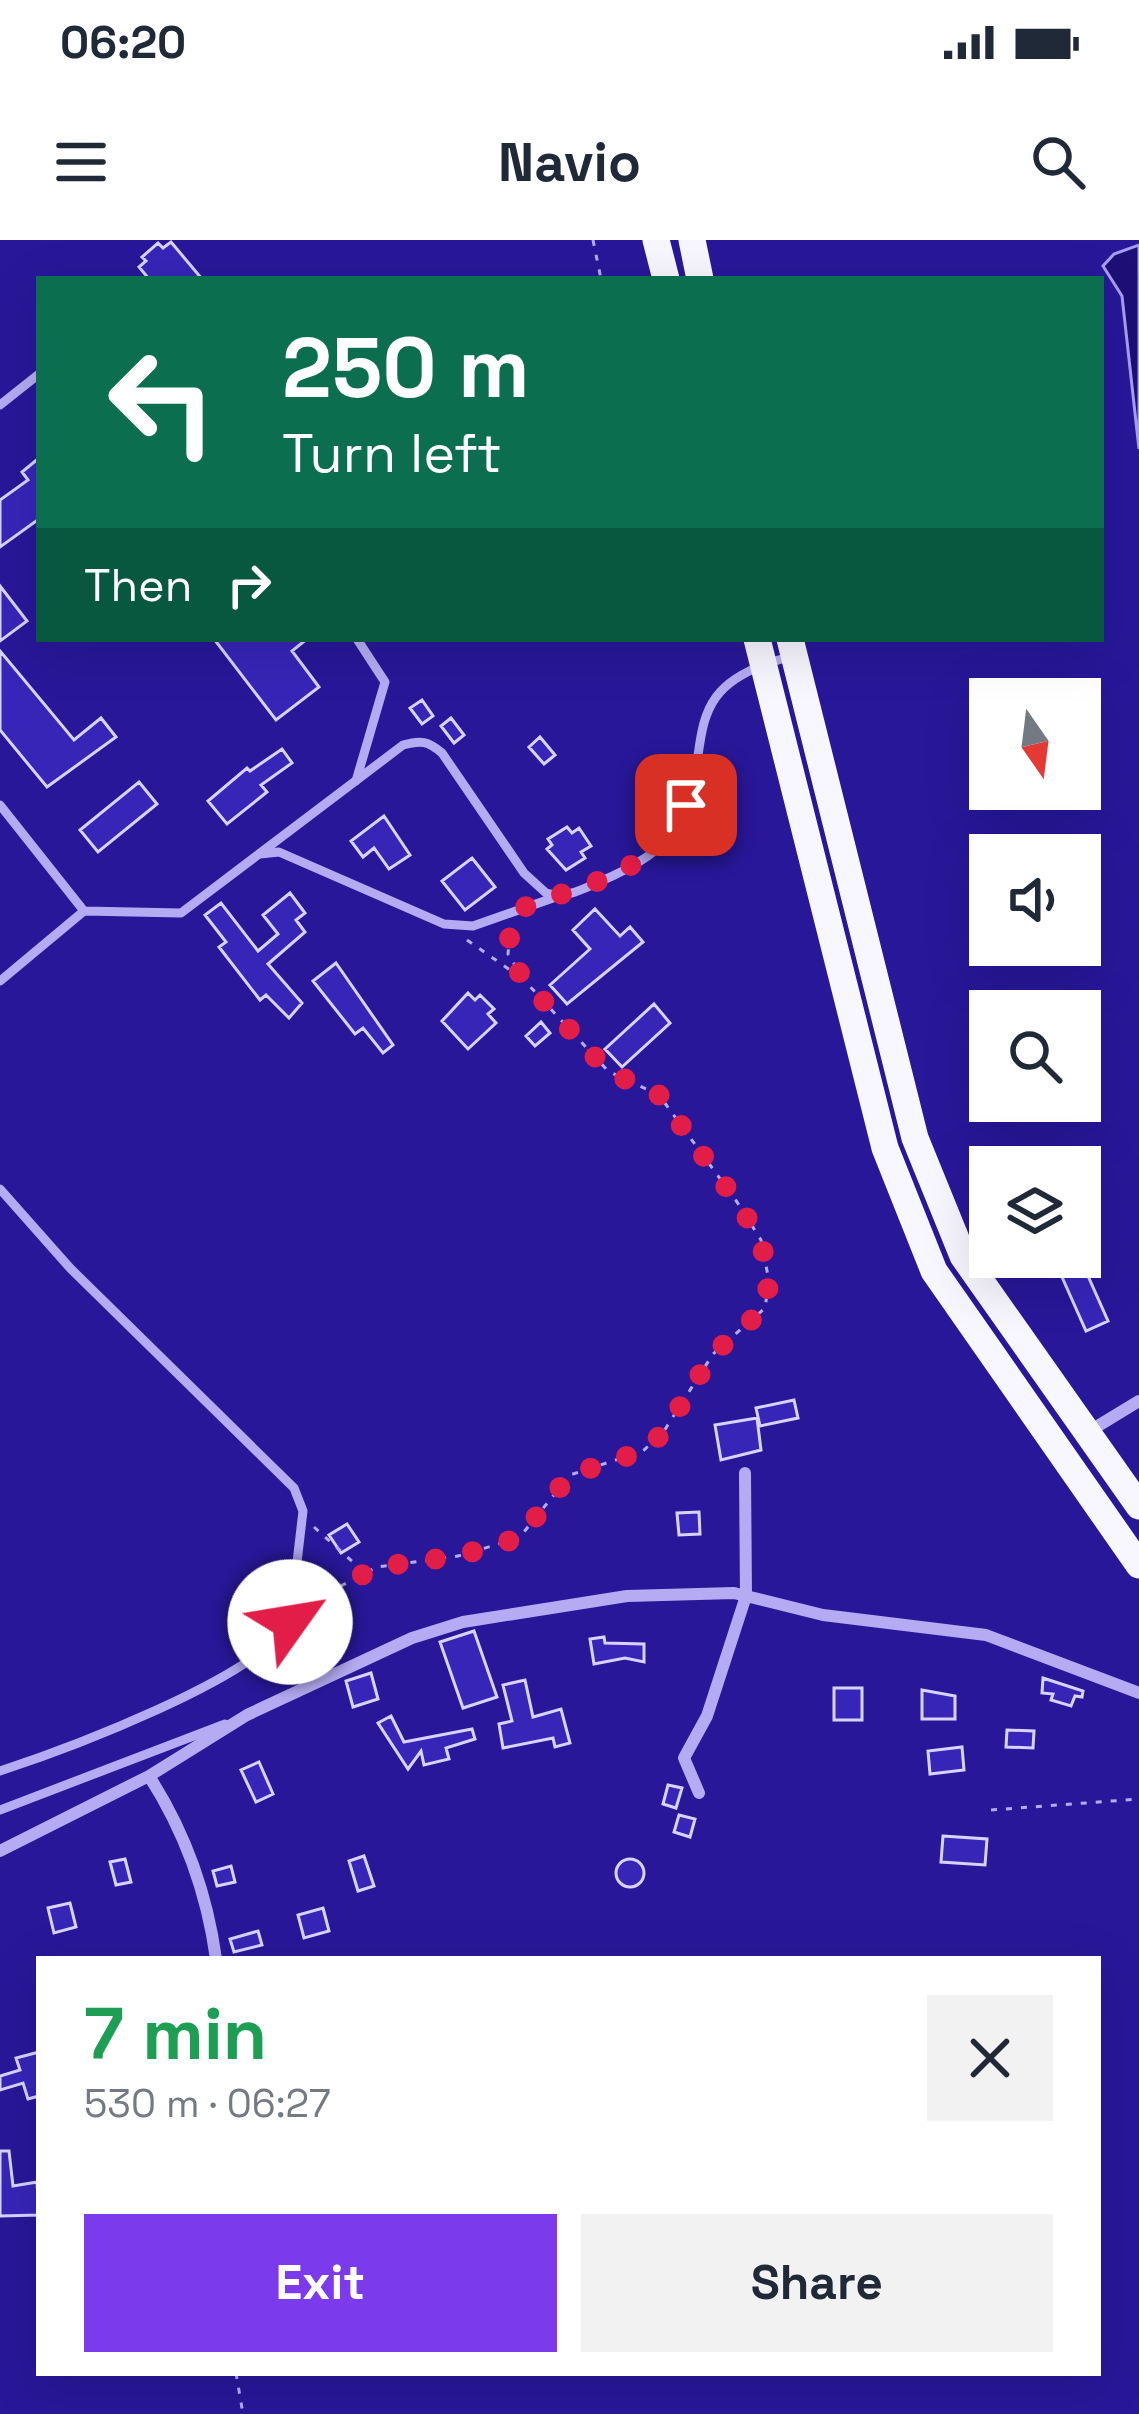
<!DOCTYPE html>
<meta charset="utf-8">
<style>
body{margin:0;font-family:"Space Grotesk",sans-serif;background:#f2f2f3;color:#1f2937;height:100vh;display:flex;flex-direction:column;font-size:45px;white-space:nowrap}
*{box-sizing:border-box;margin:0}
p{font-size:39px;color:#747a83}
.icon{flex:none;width:66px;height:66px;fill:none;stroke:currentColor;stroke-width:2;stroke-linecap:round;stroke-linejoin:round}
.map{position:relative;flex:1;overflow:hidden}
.drawer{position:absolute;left:36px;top:1716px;width:1065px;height:420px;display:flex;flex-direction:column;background:#fff;border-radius:0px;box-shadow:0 12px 48px #0002}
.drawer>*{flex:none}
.top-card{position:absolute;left:36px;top:36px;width:1068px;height:366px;border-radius:0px;box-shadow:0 12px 48px #0002;background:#0b6e4f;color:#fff;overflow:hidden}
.needle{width:78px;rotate:166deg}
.controls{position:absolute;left:969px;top:438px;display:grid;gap:24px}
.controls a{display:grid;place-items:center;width:132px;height:132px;border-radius:0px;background:#fff;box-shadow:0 12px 48px #0002;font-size:60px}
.pin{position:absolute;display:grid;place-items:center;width:102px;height:102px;color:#fff;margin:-51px;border-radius:24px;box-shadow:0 6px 18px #0006}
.me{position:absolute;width:132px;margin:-66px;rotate:58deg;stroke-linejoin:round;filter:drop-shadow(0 0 9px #0008)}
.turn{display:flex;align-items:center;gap:42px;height:252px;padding:0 48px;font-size:54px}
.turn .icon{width:156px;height:156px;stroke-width:2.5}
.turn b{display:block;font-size:84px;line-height:102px}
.then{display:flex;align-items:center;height:114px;padding:0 48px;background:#0003;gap:24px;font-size:45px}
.round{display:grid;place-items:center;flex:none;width:126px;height:126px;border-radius:0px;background:#f2f2f3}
.overview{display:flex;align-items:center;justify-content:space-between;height:204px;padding:0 48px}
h1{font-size:72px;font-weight:800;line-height:90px;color:#1e9e55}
.action{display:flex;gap:24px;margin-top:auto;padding:24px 48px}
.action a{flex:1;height:138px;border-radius:0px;background:#7c3aed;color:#fff;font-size:48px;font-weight:800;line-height:138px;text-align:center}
.action a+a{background:#f2f2f3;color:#1f2937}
.status{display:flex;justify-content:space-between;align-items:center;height:84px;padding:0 60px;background:#fff;direction:ltr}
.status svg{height:33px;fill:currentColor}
header{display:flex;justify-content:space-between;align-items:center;height:156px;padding:0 48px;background:#fff;font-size:54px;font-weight:800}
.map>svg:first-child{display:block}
.water{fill:#1d0f76;stroke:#a79ef4;stroke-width:3}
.building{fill:#3725b8;stroke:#d8d3fc;stroke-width:3}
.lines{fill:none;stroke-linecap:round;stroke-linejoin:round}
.path{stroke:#b4abf2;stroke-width:3;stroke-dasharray:6 9;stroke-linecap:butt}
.lane{stroke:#b4abf2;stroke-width:9}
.street{stroke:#b4abf2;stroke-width:12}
.primary{stroke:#f8f6ff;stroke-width:27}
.route{stroke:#e11d48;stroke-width:21;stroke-dasharray:0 37.8}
</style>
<div class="status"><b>06:20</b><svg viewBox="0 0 49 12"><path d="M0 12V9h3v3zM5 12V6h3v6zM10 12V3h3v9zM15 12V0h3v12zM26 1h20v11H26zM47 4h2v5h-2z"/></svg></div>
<header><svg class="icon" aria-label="menu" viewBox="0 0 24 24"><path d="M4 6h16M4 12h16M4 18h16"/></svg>Navio<svg class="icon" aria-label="search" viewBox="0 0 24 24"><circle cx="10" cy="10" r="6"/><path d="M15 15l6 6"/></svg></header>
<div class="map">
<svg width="1139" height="2174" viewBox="0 0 1139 2174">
<rect width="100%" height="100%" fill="#281799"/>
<path class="water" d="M1139 5V209L1122 56 1103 26 1114 14Z"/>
<path class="building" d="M171 2 202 39H149L139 27 146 21 142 17 158 3 163 8Z
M39 218V279L0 307V260L28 240 22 232Z
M0 346 27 381 0 401Z
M214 399H307L292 411 319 447 276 480Z
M0 411 74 500 101 478 116 497 47 547 0 490Z
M422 460 433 476 422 484 410 468Z
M451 478 464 495 454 503 441 486Z
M540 497 555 515 544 524 529 507Z
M282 509 292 523 261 545 267 552 227 584 208 561 247 528 250 531Z
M139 542 157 564 98 612 80 590Z
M384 576 410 615 389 629 374 608 363 617 351 601Z
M567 587 572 593 579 588 591 606 581 612 585 618 566 630 547 609 552 605 548 599Z
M472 618 495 647 465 670 442 641Z
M290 653 305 673 296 680 305 692 268 724 302 763 289 778 266 755 260 760 219 707 226 702 205 675 221 663 258 711 278 694 263 675Z
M595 669 620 696 630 687 643 702 567 764 550 745 590 709 573 690Z
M336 723 393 805 383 813 363 788 355 794 313 741Z
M468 753 475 760 480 755 494 769 488 774 496 783 468 809 442 781Z
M654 764 670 783 622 827 605 809Z
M541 782 550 793 535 806 526 796Z
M1084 1027 1108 1081 1086 1091 1062 1037Z
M794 1160 798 1178 760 1186 756 1168Z
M757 1178 761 1210 721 1220 715 1185Z
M699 1272 700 1294 679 1295 677 1273Z
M347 1284 359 1302 341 1313 329 1295Z
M474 1391 497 1457 463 1468 440 1402Z
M604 1397 605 1403 644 1404V1422L625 1418 594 1424 590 1399Z
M371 1433 378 1459 353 1467 346 1441Z
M1043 1438 1083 1451 1082 1457 1075 1456 1071 1466 1051 1460 1053 1454 1042 1453Z
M525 1440 533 1477 561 1469 570 1503 555 1507 553 1498 503 1508 499 1484 512 1481 503 1445Z
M834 1448H862V1480H834Z
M922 1450 955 1456V1479H922Z
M391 1476 404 1502 472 1489 475 1499 446 1508 449 1519 424 1525 421 1511 408 1529 378 1483Z
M1007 1490 1034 1491 1033 1508 1006 1507Z
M962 1507 964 1530 930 1534 928 1511Z
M259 1522 273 1554 256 1562 241 1530Z
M668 1545 682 1548 676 1568 663 1564Z
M679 1575 695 1579 690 1597 674 1592Z
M943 1596 987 1599 985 1625 941 1622Z
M364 1616 374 1646 358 1651 349 1621Z
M616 1633a14 14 0 1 1 28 0a14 14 0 1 1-28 0Z
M125 1619 131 1642 116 1645 110 1622Z
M231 1626 235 1642 217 1646 213 1631Z
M70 1663 76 1687 54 1693 48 1668Z
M323 1668 329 1691 304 1698 298 1675Z
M258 1691 262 1705 234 1712 230 1699Z
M39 1812V1856L28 1859 23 1843 0 1850V1836L20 1830 16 1818Z
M0 1911H9L13 1946 37 1942 39 1975 0 1976Z"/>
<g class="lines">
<path class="path" d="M593 0 601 39
M467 700 523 739
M314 1287 364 1332
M306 1375 339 1347 377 1327 458 1316 519 1298 570 1235 643 1211 664 1191 713 1114 765 1068 769 1041 761 1000 737 962 659 855 608 831 524 740 508 714 510 690
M991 1570 1139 1559
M236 2133 243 2174"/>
<path class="lane" d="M0 165 39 134
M356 541 385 442 357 399
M0 565 84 671
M260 614 279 612 444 684 473 686 553 658
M0 741 84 671 181 673 403 505C421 500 428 501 442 513L524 633 546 653C565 659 581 650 599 642 625 631 660 614 675 589 721 513 666 448 789 417
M0 949 70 1028 294 1248 303 1271 290 1382C259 1438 64 1510 0 1531
M0 1570 225 1484"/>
<path class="street" d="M1088 1192 1139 1161
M149 1536C185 1592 207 1653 216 1719
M699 1553 684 1518 707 1476 746 1356 745 1233
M0 1611 149 1536 247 1475 412 1398 463 1382 627 1356 734 1353 823 1375 986 1395 1139 1453"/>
<path class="primary" d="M656 0 666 39
M692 0 700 39
M757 399 885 908 934 1031 1139 1325
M790 399 915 898 963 1016 1139 1266"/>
</g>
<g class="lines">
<path class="route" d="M290 1382 283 1394 339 1347 377 1327 458 1316 519 1298 570 1235 643 1211 664 1192 713 1114 765 1068 769 1041 761 1000 737 962 659 855 608 831 524 740 508 714 511 683 522 668 621 633 674 592 686 565"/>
</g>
</svg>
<div class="controls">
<a><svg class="needle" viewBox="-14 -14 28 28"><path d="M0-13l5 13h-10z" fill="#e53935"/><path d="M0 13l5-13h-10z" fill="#747a83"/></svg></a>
<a><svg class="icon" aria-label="sound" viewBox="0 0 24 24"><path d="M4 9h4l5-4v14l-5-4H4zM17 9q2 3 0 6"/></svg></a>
<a><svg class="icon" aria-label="search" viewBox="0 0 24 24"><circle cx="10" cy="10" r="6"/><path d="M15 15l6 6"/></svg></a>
<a><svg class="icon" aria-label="layers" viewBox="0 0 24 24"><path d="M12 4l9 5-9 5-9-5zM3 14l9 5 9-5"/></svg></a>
</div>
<div class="pin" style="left:686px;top:565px;background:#d93025"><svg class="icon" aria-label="arrive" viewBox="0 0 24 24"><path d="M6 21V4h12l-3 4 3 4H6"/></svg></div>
<svg class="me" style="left:290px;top:1382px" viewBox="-20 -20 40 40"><circle r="19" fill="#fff"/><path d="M0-13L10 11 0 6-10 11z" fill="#e11d48"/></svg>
<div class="top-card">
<div class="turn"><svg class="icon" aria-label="left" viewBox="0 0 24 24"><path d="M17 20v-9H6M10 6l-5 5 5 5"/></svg><div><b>250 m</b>Turn left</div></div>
<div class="then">Then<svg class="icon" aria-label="right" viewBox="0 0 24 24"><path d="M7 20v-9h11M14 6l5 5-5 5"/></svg></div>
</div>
<section class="drawer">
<div class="overview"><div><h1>7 min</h1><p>530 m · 06:27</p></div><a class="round"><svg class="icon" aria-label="close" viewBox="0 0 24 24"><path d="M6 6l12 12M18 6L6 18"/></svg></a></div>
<div class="action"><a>Exit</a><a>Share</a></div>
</section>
</div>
